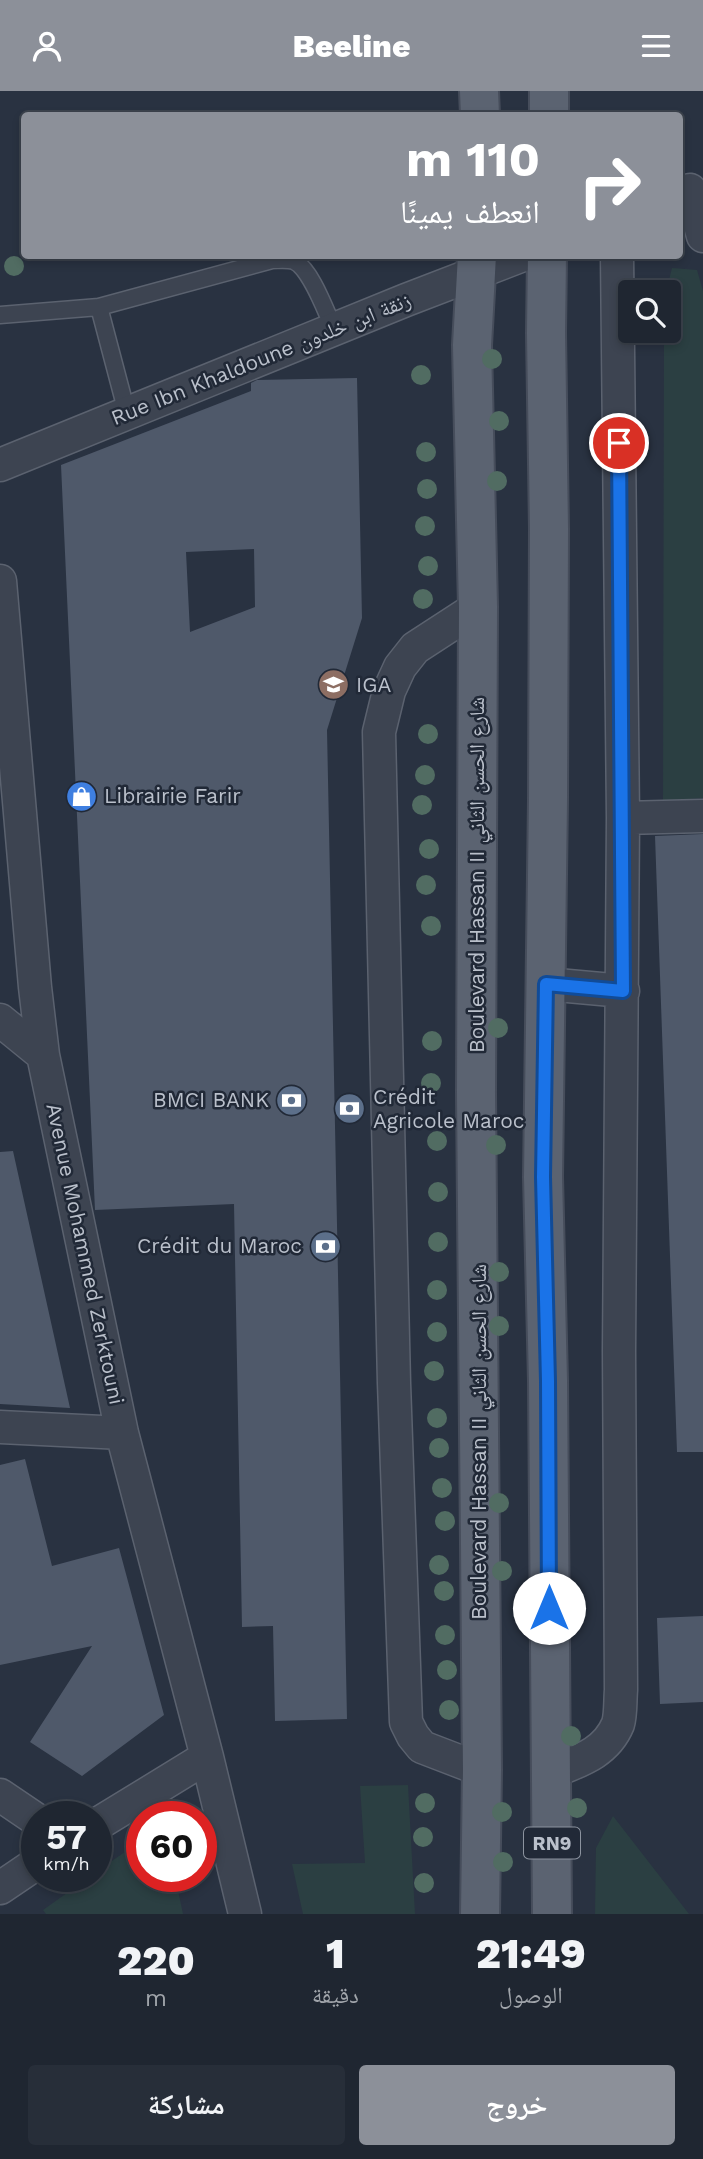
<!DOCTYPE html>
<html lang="ar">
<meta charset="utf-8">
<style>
body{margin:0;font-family:"Work Sans","Noto Naskh Arabic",sans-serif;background:#272e39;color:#f1f3f6;direction:rtl;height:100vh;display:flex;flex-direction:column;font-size:26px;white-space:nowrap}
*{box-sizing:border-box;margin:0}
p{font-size:23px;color:#a1a5ab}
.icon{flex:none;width:38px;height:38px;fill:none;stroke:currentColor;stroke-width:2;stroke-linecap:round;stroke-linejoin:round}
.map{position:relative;height:1823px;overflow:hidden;direction:ltr}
.side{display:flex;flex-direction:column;background:#1f2631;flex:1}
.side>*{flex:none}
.hud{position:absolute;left:21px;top:21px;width:662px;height:147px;border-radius:7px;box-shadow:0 4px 10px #0003,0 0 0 2px #3c434d;direction:rtl;background:#8c9099;color:#fff;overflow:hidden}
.fabs{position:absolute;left:618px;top:189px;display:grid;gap:14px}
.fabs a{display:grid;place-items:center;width:63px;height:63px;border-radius:7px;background:#1f2631;box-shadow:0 4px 10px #0003,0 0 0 2px #3c434d;font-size:35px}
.speed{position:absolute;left:21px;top:1710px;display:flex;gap:14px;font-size:35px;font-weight:700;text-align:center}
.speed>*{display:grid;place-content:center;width:91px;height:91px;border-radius:50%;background:#1f2631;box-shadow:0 4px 10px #0003,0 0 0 2px #3c434d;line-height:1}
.speed small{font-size:18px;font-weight:400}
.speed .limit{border:10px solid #d22;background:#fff;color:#111}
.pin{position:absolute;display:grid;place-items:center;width:60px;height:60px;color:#fff;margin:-30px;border:4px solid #fff;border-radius:50%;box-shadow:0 2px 7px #0007}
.me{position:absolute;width:77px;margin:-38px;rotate:0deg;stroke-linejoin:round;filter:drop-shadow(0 0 5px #0008)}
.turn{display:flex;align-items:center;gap:24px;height:147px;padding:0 28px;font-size:32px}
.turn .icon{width:91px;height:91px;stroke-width:2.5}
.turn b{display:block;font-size:49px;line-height:60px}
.eta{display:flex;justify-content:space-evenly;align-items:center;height:119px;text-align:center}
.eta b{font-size:42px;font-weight:800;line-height:49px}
.action{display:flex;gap:14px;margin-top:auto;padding:14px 28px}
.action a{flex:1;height:80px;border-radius:7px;background:#8c9099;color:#fff;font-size:28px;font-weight:800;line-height:80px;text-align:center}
.action a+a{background:#272e39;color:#f1f3f6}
header{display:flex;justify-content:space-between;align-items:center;height:91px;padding:0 28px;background:#8c9099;color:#fff;font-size:32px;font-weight:800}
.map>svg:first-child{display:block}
.green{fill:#2b3f42}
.building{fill:#4f596a;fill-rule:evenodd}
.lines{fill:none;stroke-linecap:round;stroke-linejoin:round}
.lane-casing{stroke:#5b626f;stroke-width:19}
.street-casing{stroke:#5b626f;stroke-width:35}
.primary-casing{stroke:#464d5b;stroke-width:42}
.lane{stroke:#3d4451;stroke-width:16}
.street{stroke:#3d4451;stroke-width:32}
.primary{stroke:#5b6371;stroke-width:38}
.tree{fill:#516c62}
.route-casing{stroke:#114b97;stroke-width:18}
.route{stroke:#1a73e8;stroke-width:12}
.labels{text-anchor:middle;stroke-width:5;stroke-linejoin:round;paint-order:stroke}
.shield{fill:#212937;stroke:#8c939f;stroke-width:2}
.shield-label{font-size:19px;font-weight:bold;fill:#bac0cb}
.street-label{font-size:21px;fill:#bac0cb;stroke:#212937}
.poi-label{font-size:21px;fill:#bac0cb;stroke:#212937;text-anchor:start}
</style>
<header><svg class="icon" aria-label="menu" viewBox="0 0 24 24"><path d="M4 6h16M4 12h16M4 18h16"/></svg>Beeline<svg class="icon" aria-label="person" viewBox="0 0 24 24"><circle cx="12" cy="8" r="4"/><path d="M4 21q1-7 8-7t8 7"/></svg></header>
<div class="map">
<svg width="703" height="1823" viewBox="0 0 703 1823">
<rect width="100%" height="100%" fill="#293241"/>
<path class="green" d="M672 177 697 179 703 200V707L663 710 664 240H668V201H666Z
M408 1694 415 1823H303L292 1773 365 1772 360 1695Z
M613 1725 689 1823H595L596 1757Z
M142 1749V1785H175L183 1823H46L43 1819 91 1785H96V1781Z"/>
<path class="building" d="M357 287 362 527 327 639 347 1628 275 1630 273 1535 242 1536 234 1113 95 1119 61 374 251 300V292L257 289ZM254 458 255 516 190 541 186 461Z
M703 743V1361H677L655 745Z
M13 1060 70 1317 0 1313V1061Z
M25 1368 52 1475 119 1457 164 1624 82 1685 30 1651 92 1555 0 1574V1374Z
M703 1525V1611L660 1613 657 1527Z"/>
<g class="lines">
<defs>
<path id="lane" d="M99 216 127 322
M0 224 99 216 272 169C279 169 288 168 294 170 311 178 326 221 334 238"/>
<path id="street" d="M690 99 703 145
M0 374 406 209 523 164
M0 490 35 896 43 964 122 1342 207 1666 245 1823
M478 516 415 557 400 576 389 600 379 641 394 1292 406 1631 413 1645 422 1656 482 1679
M623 727 703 725
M546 893 623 900
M0 929 43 964
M0 1336 122 1342
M552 1681C579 1670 606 1662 618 1633 621 1623 620 1610 621 1599L619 1260 623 727 617 164
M0 1704 37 1729
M96 1734 207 1666
M0 1797 37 1772"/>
<path id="primary" d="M479 0 480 24
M549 24V0
M477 164 472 254 478 516 476 1002 482 1679 480 1823
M547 164 546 242 549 438 548 708 543 1086 548 1290 552 1823"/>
</defs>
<use href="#lane" class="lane-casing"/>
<use href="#street" class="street-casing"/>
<use href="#primary" class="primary-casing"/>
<use href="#lane" class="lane"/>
<use href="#street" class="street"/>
<use href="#primary" class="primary"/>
</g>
<g class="tree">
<circle cx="14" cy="175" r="10"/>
<circle cx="492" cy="268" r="10"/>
<circle cx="421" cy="284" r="10"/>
<circle cx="499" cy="330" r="10"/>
<circle cx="426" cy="361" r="10"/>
<circle cx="497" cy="390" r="10"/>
<circle cx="427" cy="398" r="10"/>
<circle cx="425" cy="435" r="10"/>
<circle cx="428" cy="475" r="10"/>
<circle cx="423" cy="508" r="10"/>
<circle cx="428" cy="643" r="10"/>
<circle cx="425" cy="684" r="10"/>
<circle cx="422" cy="714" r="10"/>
<circle cx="429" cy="758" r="10"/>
<circle cx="426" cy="794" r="10"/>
<circle cx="431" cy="835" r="10"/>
<circle cx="498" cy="937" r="10"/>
<circle cx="432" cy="950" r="10"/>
<circle cx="431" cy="992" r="10"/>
<circle cx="437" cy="1050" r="10"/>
<circle cx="496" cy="1054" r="10"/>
<circle cx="438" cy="1101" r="10"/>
<circle cx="438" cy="1151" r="10"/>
<circle cx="499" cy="1181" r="10"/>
<circle cx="437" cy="1199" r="10"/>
<circle cx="499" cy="1235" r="10"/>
<circle cx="437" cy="1241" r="10"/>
<circle cx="434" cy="1280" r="10"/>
<circle cx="437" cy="1327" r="10"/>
<circle cx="439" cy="1357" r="10"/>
<circle cx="442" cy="1397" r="10"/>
<circle cx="499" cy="1412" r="10"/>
<circle cx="445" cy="1430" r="10"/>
<circle cx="439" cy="1474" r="10"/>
<circle cx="502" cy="1480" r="10"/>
<circle cx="444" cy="1500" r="10"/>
<circle cx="445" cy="1544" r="10"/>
<circle cx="447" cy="1579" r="10"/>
<circle cx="449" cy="1619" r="10"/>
<circle cx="571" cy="1645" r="10"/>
<circle cx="425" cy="1712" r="10"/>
<circle cx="577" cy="1717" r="10"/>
<circle cx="502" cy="1721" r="10"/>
<circle cx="423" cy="1746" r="10"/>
<circle cx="503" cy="1771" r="10"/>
<circle cx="424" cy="1792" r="10"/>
</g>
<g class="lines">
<defs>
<path id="route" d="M549 1517 548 1290 543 1086 546 893 623 900 619 352"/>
</defs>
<use href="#route" class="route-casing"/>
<use href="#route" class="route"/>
</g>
<defs>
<symbol id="university-disc" viewBox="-11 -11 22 22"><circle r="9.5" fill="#8d6e63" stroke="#212937"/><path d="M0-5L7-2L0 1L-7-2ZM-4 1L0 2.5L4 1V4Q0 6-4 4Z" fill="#fff"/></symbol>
<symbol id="shop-disc" viewBox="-11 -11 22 22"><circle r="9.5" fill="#3f7fe0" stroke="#212937"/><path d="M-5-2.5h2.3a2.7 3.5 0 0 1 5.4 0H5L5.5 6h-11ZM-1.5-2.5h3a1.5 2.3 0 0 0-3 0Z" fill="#fff"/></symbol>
<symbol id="bank-disc" viewBox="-11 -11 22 22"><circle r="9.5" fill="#5c6f8a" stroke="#212937"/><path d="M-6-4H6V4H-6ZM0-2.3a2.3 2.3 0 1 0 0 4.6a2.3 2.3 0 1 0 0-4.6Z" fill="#fff"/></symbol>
</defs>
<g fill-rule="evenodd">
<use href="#university-disc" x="316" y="576" width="35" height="35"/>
<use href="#shop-disc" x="64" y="688" width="35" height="35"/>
<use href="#bank-disc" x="274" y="992" width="35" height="35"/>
<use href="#bank-disc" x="332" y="1000" width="35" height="35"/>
<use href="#bank-disc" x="308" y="1138" width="35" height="35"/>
</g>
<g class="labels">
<rect class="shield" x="524" y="1736.5" width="56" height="31" rx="5"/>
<g class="shield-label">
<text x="552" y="1759">RN9</text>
</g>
<g class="street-label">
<text transform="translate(261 268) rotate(-22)" y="7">Rue Ibn Khaldoune زنقة ابن خلدون</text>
<text transform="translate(477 784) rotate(-90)" y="7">Boulevard Hassan II شارع الحسن الثاني</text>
<text transform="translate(85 1163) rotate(78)" y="7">Avenue Mohammed Zerktouni</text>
<text transform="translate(479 1351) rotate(-90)" y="7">Boulevard Hassan II شارع الحسن الثاني</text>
</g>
<g class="poi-label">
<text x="356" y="601">IGA</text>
<text x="104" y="712">Librairie Farir</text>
<text x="373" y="1013">Crédit<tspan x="373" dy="24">Agricole Maroc</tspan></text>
<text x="269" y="1016" text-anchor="end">BMCI BANK</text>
<text x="302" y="1162" text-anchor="end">Crédit du Maroc</text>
</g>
</g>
</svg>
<div class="fabs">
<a><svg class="icon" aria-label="search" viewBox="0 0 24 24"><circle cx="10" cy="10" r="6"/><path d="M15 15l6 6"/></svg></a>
</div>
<div class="speed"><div>57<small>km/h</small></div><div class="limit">60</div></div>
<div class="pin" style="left:619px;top:352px;background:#d93025"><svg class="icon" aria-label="arrive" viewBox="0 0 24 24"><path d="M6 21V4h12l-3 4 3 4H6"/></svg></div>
<svg class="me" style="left:549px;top:1517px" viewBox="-20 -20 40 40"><circle r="19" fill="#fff"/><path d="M0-13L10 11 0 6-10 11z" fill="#1a73e8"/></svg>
<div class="hud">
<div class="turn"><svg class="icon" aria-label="right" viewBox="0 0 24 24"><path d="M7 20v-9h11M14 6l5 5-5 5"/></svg><div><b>110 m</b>انعطف يمينًا</div></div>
</div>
</div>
<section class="side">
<div class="eta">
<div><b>21:49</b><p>الوصول</p></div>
<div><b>1</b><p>دقيقة</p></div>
<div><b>220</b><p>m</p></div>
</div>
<div class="action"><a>خروج</a><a>مشاركة</a></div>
</section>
